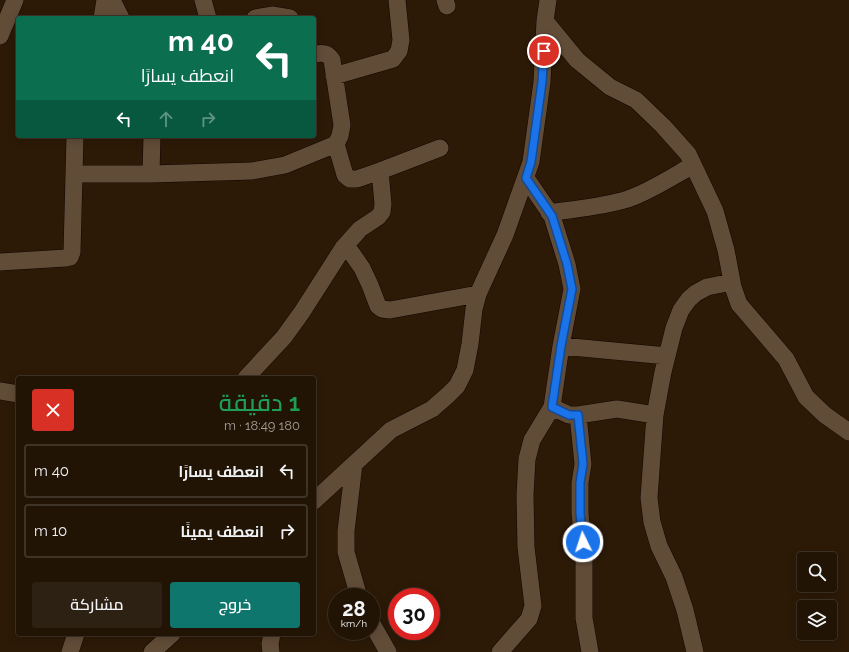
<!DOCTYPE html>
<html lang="ar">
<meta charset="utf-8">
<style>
body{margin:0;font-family:Raleway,Cairo,sans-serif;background:#2d2113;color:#f1f3f6;direction:rtl;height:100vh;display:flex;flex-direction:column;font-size:15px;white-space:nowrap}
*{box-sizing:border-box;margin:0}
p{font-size:13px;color:#a29e9a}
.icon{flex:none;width:22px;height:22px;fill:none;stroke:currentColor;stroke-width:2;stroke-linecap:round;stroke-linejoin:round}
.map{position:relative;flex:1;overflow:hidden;direction:ltr}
.details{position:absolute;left:16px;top:376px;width:300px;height:260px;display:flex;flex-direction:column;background:#211405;border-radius:4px;box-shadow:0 2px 10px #0003,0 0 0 1px #3e3327;direction:rtl}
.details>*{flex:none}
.guide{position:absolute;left:16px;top:16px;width:300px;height:122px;border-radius:4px;box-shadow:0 2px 10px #0003,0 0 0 1px #3e3327;direction:rtl;background:#0b6e4f;color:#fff;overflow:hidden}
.buttons{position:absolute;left:797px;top:552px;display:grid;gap:8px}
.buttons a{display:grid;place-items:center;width:40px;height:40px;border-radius:4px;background:#211405;box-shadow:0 2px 10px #0003,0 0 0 1px #3e3327;font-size:20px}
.speed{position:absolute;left:328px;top:588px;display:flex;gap:8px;font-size:20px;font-weight:700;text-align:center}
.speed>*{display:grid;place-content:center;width:52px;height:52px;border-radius:50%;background:#211405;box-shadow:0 2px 10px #0003,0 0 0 1px #3e3327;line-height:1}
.speed small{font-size:10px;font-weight:400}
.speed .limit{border:6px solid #d22;background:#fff;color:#111}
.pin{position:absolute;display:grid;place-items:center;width:34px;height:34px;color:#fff;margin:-17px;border:2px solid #fff;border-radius:50%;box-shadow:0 1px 4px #0007}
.me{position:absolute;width:44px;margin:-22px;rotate:356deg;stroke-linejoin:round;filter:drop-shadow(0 0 3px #0008)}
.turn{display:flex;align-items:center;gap:14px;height:84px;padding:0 16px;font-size:18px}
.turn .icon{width:52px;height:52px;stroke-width:2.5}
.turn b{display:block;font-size:28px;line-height:34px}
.lanes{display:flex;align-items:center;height:38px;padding:0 16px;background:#0003;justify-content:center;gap:20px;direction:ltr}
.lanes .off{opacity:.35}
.round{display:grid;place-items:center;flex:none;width:42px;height:42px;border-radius:4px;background:#2d2113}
.summary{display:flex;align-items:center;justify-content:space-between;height:68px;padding:0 16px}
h1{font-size:24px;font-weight:600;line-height:30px;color:#1e9e55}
.action{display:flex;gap:8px;margin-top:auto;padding:8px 16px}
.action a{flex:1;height:46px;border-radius:4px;background:#0f766e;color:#fff;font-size:16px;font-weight:600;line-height:46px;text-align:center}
.action a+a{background:#2d2113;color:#f1f3f6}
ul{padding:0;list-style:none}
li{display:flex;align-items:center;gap:12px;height:54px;margin:0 8px 6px;padding:0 8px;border:2px solid #3e3327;border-radius:4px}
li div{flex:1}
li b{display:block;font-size:15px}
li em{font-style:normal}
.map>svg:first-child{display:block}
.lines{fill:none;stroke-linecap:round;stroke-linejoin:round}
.minor-casing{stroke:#140500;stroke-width:18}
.minor{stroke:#614c38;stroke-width:17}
.route-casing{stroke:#114b97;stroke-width:10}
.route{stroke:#1a73e8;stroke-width:7}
</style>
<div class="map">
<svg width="849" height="652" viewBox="0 0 849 652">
<rect width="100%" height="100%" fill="#2c1a07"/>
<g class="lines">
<defs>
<path id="minor" d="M112 0 121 18
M203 0 208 18
M445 0 447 6
M102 18 105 0
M255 18 272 15 290 18
M545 21 577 60 610 87 636 100 663 126 688 154 715 211 726 250 733 287 739 304 786 359 806 397 825 415 849 432
M0 36 15 0
M334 76 393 59 399 51 401 40 397 0
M336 144 345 175 350 179H357L380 171 440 148
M74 174H151L252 171 285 165 336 144 340 136 342 125 332 60C327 52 322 53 314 54
M151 174 152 136
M549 213C575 209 602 207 628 199 651 191 672 177 693 165
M346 245 362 268 370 285 378 306 382 309 390 310 478 294
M0 262 66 258 70 257 72 252 75 136
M561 346 667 356
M246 378 284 337 302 312 343 248 360 229 378 217 382 212 383 204 380 171
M0 391 18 394
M552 407 569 415H578L617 409 655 415
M578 415 583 464 580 483V513L584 557V618L590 652
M354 464 346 531V552L359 597
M314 501 391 430 432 409 448 395 457 386 465 370 470 344 474 309 478 294 505 235 531 162 542 82 545 21 548 0
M371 622 388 652
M70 652 76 634
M152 652 172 634
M271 652 270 644 272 634
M500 652 529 619 533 606 526 547 525 495 527 459 532 440 552 407 561 346 572 289 567 264 552 216 526 178
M695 652 685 610 674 577 659 546 652 522 649 498 655 415 663 372 674 328 681 310 689 299 696 293 707 287 732 282"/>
</defs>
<use href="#minor" class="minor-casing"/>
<use href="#minor" class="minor"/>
</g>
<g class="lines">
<defs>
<path id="route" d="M544 51 542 82 531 162 526 178 552 216 567 264 572 289 561 346 552 407 569 415H578L583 464 580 483V513L583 542"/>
</defs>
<use href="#route" class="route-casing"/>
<use href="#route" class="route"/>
</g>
</svg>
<div class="buttons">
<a><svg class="icon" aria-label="search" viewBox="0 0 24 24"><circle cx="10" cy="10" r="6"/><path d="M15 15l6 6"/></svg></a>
<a><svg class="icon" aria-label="layers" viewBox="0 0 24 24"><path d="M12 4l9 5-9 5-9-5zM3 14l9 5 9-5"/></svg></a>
</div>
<div class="speed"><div>28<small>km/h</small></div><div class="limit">30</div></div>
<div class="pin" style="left:544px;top:51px;background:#d93025"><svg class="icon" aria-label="arrive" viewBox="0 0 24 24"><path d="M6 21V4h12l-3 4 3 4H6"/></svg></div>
<svg class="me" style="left:583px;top:542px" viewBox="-20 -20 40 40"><circle r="17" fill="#1a73e8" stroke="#fff" stroke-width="3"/><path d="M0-11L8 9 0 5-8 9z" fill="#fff"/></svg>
<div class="guide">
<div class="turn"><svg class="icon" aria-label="left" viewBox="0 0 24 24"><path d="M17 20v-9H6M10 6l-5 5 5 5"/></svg><div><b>40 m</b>انعطف يسارًا</div></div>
<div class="lanes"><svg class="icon" aria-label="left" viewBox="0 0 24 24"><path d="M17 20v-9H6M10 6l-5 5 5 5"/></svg><svg class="icon off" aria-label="ahead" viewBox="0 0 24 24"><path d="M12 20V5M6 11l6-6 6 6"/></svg><svg class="icon off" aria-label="right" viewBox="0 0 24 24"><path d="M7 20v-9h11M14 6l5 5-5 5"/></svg></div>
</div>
<section class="details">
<div class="summary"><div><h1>1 دقيقة</h1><p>180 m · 18:49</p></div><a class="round" style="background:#d93025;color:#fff"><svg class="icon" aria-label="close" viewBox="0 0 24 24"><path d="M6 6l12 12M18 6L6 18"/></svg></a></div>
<ul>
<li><svg class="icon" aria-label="left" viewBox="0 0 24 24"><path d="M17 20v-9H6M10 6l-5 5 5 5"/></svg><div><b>انعطف يسارًا</b></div><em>40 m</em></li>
<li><svg class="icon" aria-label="right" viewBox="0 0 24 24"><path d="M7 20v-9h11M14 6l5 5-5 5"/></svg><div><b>انعطف يمينًا</b></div><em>10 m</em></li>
</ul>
<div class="action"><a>خروج</a><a>مشاركة</a></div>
</section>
</div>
